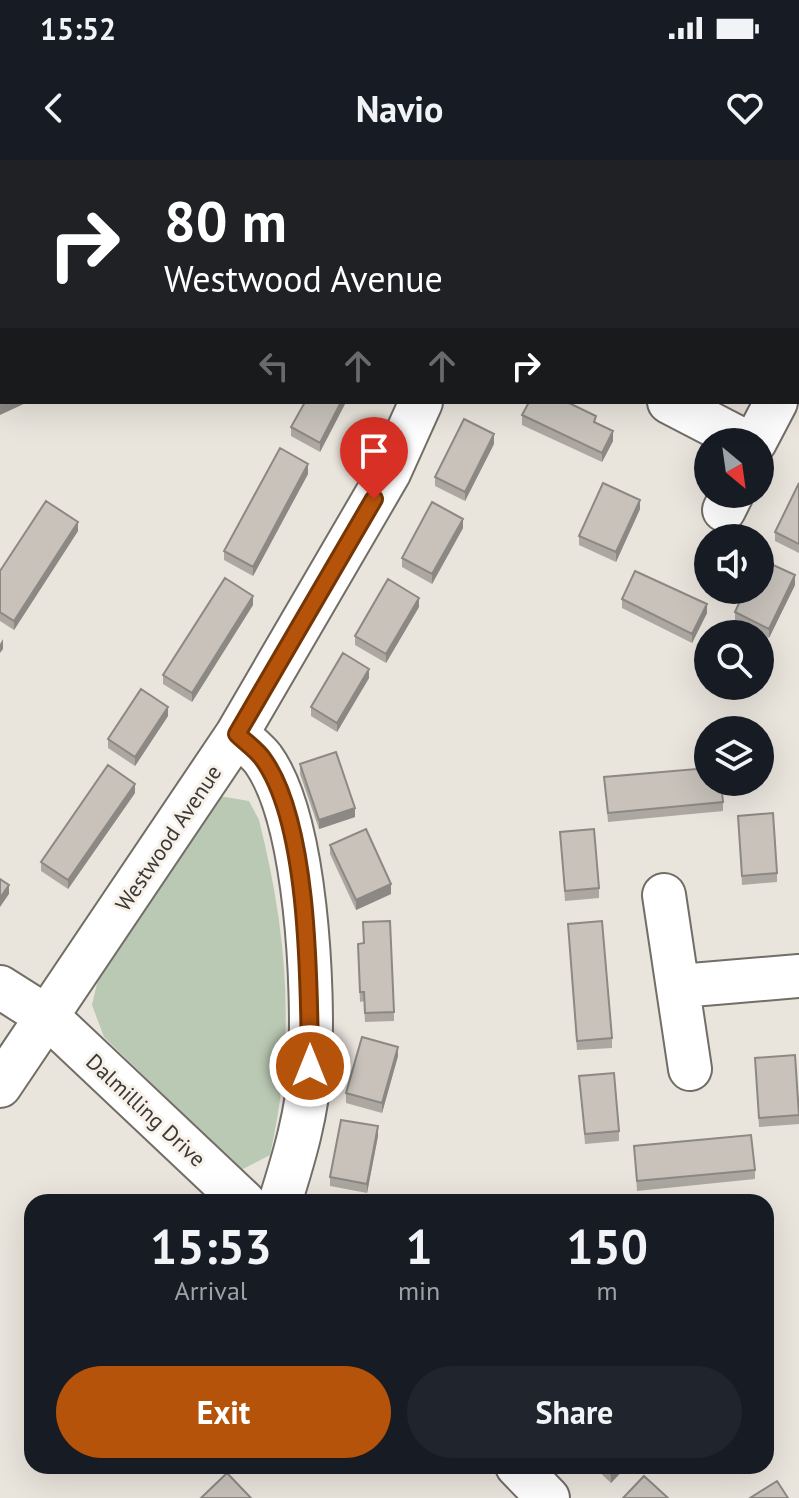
<!DOCTYPE html>
<style>
body{margin:0;font-family:"PT Sans",sans-serif;background:#20242c;color:#f1f3f6;height:100vh;display:flex;flex-direction:column;font-size:30px;white-space:nowrap}
*{box-sizing:border-box;margin:0}
p{font-size:26px;color:#9ea1a6}
.icon{flex:none;width:44px;height:44px;fill:none;stroke:currentColor;stroke-width:2;stroke-linecap:round;stroke-linejoin:round}
.map{position:relative;flex:1;overflow:hidden}
.panel{position:absolute;left:24px;top:1034px;width:750px;height:280px;display:flex;flex-direction:column;background:#171b24;border-radius:24px;box-shadow:0 8px 32px #0002}
.panel>*{flex:none}
.banner{position:absolute;left:0px;top:0px;width:800px;height:244px;box-shadow:0 8px 32px #0002;background:#202124;color:#fff;overflow:hidden}
.needle{width:52px;rotate:151deg}
.buttons{position:absolute;left:694px;top:268px;display:grid;gap:16px}
.buttons a{display:grid;place-items:center;width:80px;height:80px;border-radius:50%;background:#171b24;box-shadow:0 8px 32px #0002;font-size:40px}
.pin{position:absolute;display:grid;place-items:center;width:68px;height:68px;color:#fff;margin:-82px -34px;border-radius:50% 50% 50% 0;rotate:-45deg;box-shadow:0 0 8px #0007}
.pin .icon{rotate:45deg}
.me{position:absolute;width:88px;margin:-44px;rotate:0deg;stroke-linejoin:round;filter:drop-shadow(0 0 6px #0008)}
.turn{display:flex;align-items:center;gap:28px;height:168px;padding:0 32px;font-size:36px}
.turn .icon{width:104px;height:104px;stroke-width:2.5}
.turn b{display:block;font-size:56px;line-height:68px}
.lanes{display:flex;align-items:center;height:76px;padding:0 32px;background:#0003;justify-content:center;gap:40px;direction:ltr}
.lanes .off{opacity:.35}
.eta{display:flex;justify-content:space-evenly;align-items:center;height:136px;text-align:center}
.eta b{font-size:48px;font-weight:700;line-height:56px}
.button{display:flex;gap:16px;margin-top:auto;padding:16px 32px}
.button a{flex:1;height:92px;border-radius:48px;background:#b45309;color:#fff;font-size:32px;font-weight:700;line-height:92px;text-align:center}
.button a+a{background:#20242c;color:#f1f3f6}
.status{display:flex;justify-content:space-between;align-items:center;height:56px;padding:0 40px;background:#171b24;direction:ltr}
.status svg{height:22px;fill:currentColor}
header{display:flex;justify-content:space-between;align-items:center;height:104px;padding:0 32px;background:#171b24;font-size:36px;font-weight:700}
.map>svg:first-child{display:block}
.green{fill:#bac9b3}
.lines{fill:none;stroke-linecap:round;stroke-linejoin:round}
.minor-casing{stroke:#726d67;stroke-width:46}
.minor{stroke:#fff;stroke-width:42}
.wall{fill:#aca7a1}
.shaded-wall{fill:#8c8883}
.building{fill:#c8c2bb;stroke:#8c8883;stroke-width:2}
.route-casing{stroke:#753606;stroke-width:20}
.route{stroke:#b45309;stroke-width:14}
.labels{text-anchor:middle;stroke-width:6;stroke-linejoin:round;paint-order:stroke}
.street-label{font-size:22px;fill:#3b3936;stroke:#f7f1ea}
</style>
<div class="status"><b>15:52</b><svg viewBox="0 0 49 12"><path d="M0 12V9h3v3zM5 12V6h3v6zM10 12V3h3v9zM15 12V0h3v12zM26 1h20v11H26zM47 4h2v5h-2z"/></svg></div>
<header><svg class="icon" aria-label="back" viewBox="0 0 24 24"><path d="M15 5l-7 7 7 7"/></svg>Navio<svg class="icon" aria-label="heart" viewBox="0 0 24 24"><path d="M12 20l-8-8c-3-5 5-10 8-4 3-6 11-1 8 4z"/></svg></header>
<div class="map">
<svg width="799" height="1338" viewBox="0 0 799 1338">
<rect width="100%" height="100%" fill="#e9e4dc"/>
<path class="green" d="M219 636 249 641 259 660C288 776 296 878 270 995L241 1010 104 877 92 845 99 815Z"/>
<g class="lines">
<defs>
<path id="minor" d="M156 2 157 0
M537 2 538 0
M0 130H2
M669 242 746 282
M755 282 776 242
M724 350 732 334
M237 574C245 582 256 590 263 599 307 660 314 830 310 905 308 951 294 998 280 1042
M664 735 690 909
M680 826 799 816
M0 827 49 858 244 1042
M0 926 237 574 389 313 421 242
M517 1306 548 1338"/>
</defs>
<use href="#minor" class="minor-casing"/>
<use href="#minor" class="minor"/>
</g>
<path class="wall" d="M305 242H346L320 292 291 276V267Z
M522 255 613 281 602 302 522 265Z
M494 284 465 341 435 326V317Z
M308 314 253 416 224 400V391Z
M799 323V393L775 381V372Z
M640 349 616 402 579 385V376Z
M463 368 432 424 402 407V398Z
M78 371 14 470 0 461V411Z
M795 425 769 478 735 461V452Z
M622 439 707 453 692 483 622 448Z
M253 445 192 542 163 524V515Z
M419 447 386 503 355 485V476Z
M369 518 337 572 311 556V547Z
M168 556 135 606 108 588V579Z
M300 604 355 657 319 669 300 614Z
M604 617 723 642V651L608 662Z
M135 633 68 729 41 711V702Z
M738 656 777 713V722L742 725Z
M560 672 599 728V738L565 741Z
M330 685 391 734 356 750 330 694Z
M568 764 612 878V888L577 890Z
M358 793 394 852V861L365 862 364 841 360 842Z
M398 896 382 953 346 943V933Z
M755 898 799 943V964L759 967Z
M579 916 619 971V981L585 984Z
M378 976 367 1033 330 1026V1017Z
M634 986 755 1010V1019L637 1031Z
M593 1306H627L611 1323Z"/>
<path class="shaded-wall" d="M9 242H28L0 255V246Z
M341 242H346L320 292V283Z
M613 271V281L602 302V293Z
M494 274V284L465 341V332Z
M308 304V314L253 416V407Z
M640 340V349L616 402V392Z
M463 359V368L432 424V414Z
M78 362V371L14 470V461Z
M795 415V425L769 478V469Z
M253 436V445L192 542V533Z
M419 438V447L386 503V494Z
M707 444V453L692 483V474Z
M3 479V489L0 493V484Z
M369 509V518L337 572V563Z
M168 547V556L135 606V597Z
M135 624V633L68 729V720Z
M355 648V657L319 669V660Z
M391 724V734L356 750V740Z
M9 725V734L0 747V738Z
M398 887V896L382 953V943Z
M378 966V976L367 1033V1024Z
M618 1306H627L611 1323V1314Z"/>
<path class="building" d="M45 0H84L83 2H44Z
M198 0H243L242 2H197Z
M419 0H456L455 2H418Z
M799 84V117H798Z
M2 200V242H9L0 246V201Z
M305 242H341L320 283 291 267Z
M529 242H567L596 256 594 262 613 271 602 293 522 255Z
M464 259 494 274 465 332 435 317Z
M280 288 308 304 253 407 224 391Z
M603 323 640 340 616 392 579 376Z
M799 323V384L775 372Z
M46 341 78 362 14 461 0 452V411Z
M432 342 463 359 432 414 402 398Z
M760 399 795 415 769 469 735 452 745 430H760Z
M635 411 707 444 692 474 622 439Z
M225 418 253 436 192 533 163 515Z
M388 419 419 438 386 494 355 476Z
M343 493 369 509 337 563 311 547Z
M141 529 168 547 135 597 108 579Z
M336 592 355 648 319 660 300 604Z
M108 605 135 624 68 720 41 702Z
M708 608V622H721L723 642 608 653 604 617Z
M773 653 777 713 742 716 738 656Z
M366 669 391 724 356 740 330 685Z
M594 669 599 728 565 731 560 672Z
M0 719 9 725 0 738Z
M390 761 394 852 365 853 364 832H360L358 784 364 783 363 762Z
M602 761 612 878 577 881 568 764Z
M362 877 398 887 382 943 346 933Z
M795 895 799 955 759 958 755 898Z
M614 913 619 971 585 974 579 916Z
M341 960 378 966 367 1024 330 1017Z
M751 975 755 1010 637 1021 634 986Z
M378 1037 383 1042H373Z
M602 1306H618L611 1314Z
M227 1313 251 1338H201Z
M644 1316 668 1338H623Z
M777 1321 788 1338H750Z"/>
<g class="lines">
<defs>
<path id="route" d="M310 906C309 828 310 664 263 599 257 590 245 582 237 574L374 339"/>
</defs>
<use href="#route" class="route-casing"/>
<use href="#route" class="route"/>
</g>
<g class="labels">
<g class="street-label">
<text transform="translate(168 678) rotate(-56)" y="8">Westwood Avenue</text>
<text transform="translate(146 950) rotate(43)" y="8">Dalmilling Drive</text>
</g>
</g>
</svg>
<div class="buttons">
<a><svg class="needle" viewBox="-14 -14 28 28"><path d="M0-13l5 13h-10z" fill="#e53935"/><path d="M0 13l5-13h-10z" fill="#9ea1a6"/></svg></a>
<a><svg class="icon" aria-label="sound" viewBox="0 0 24 24"><path d="M4 9h4l5-4v14l-5-4H4zM17 9q2 3 0 6"/></svg></a>
<a><svg class="icon" aria-label="search" viewBox="0 0 24 24"><circle cx="10" cy="10" r="6"/><path d="M15 15l6 6"/></svg></a>
<a><svg class="icon" aria-label="layers" viewBox="0 0 24 24"><path d="M12 4l9 5-9 5-9-5zM3 14l9 5 9-5"/></svg></a>
</div>
<div class="pin" style="left:374px;top:339px;background:#d93025"><svg class="icon" aria-label="arrive" viewBox="0 0 24 24"><path d="M6 21V4h12l-3 4 3 4H6"/></svg></div>
<svg class="me" style="left:310px;top:906px" viewBox="-20 -20 40 40"><circle r="17" fill="#b45309" stroke="#fff" stroke-width="3"/><path d="M0-11L8 9 0 5-8 9z" fill="#fff"/></svg>
<div class="banner">
<div class="turn"><svg class="icon" aria-label="right" viewBox="0 0 24 24"><path d="M7 20v-9h11M14 6l5 5-5 5"/></svg><div><b>80 m</b>Westwood Avenue</div></div>
<div class="lanes"><svg class="icon off" aria-label="left" viewBox="0 0 24 24"><path d="M17 20v-9H6M10 6l-5 5 5 5"/></svg><svg class="icon off" aria-label="ahead" viewBox="0 0 24 24"><path d="M12 20V5M6 11l6-6 6 6"/></svg><svg class="icon off" aria-label="ahead" viewBox="0 0 24 24"><path d="M12 20V5M6 11l6-6 6 6"/></svg><svg class="icon" aria-label="right" viewBox="0 0 24 24"><path d="M7 20v-9h11M14 6l5 5-5 5"/></svg></div>
</div>
<section class="panel">
<div class="eta">
<div><b>15:53</b><p>Arrival</p></div>
<div><b>1</b><p>min</p></div>
<div><b>150</b><p>m</p></div>
</div>
<div class="button"><a>Exit</a><a>Share</a></div>
</section>
</div>
